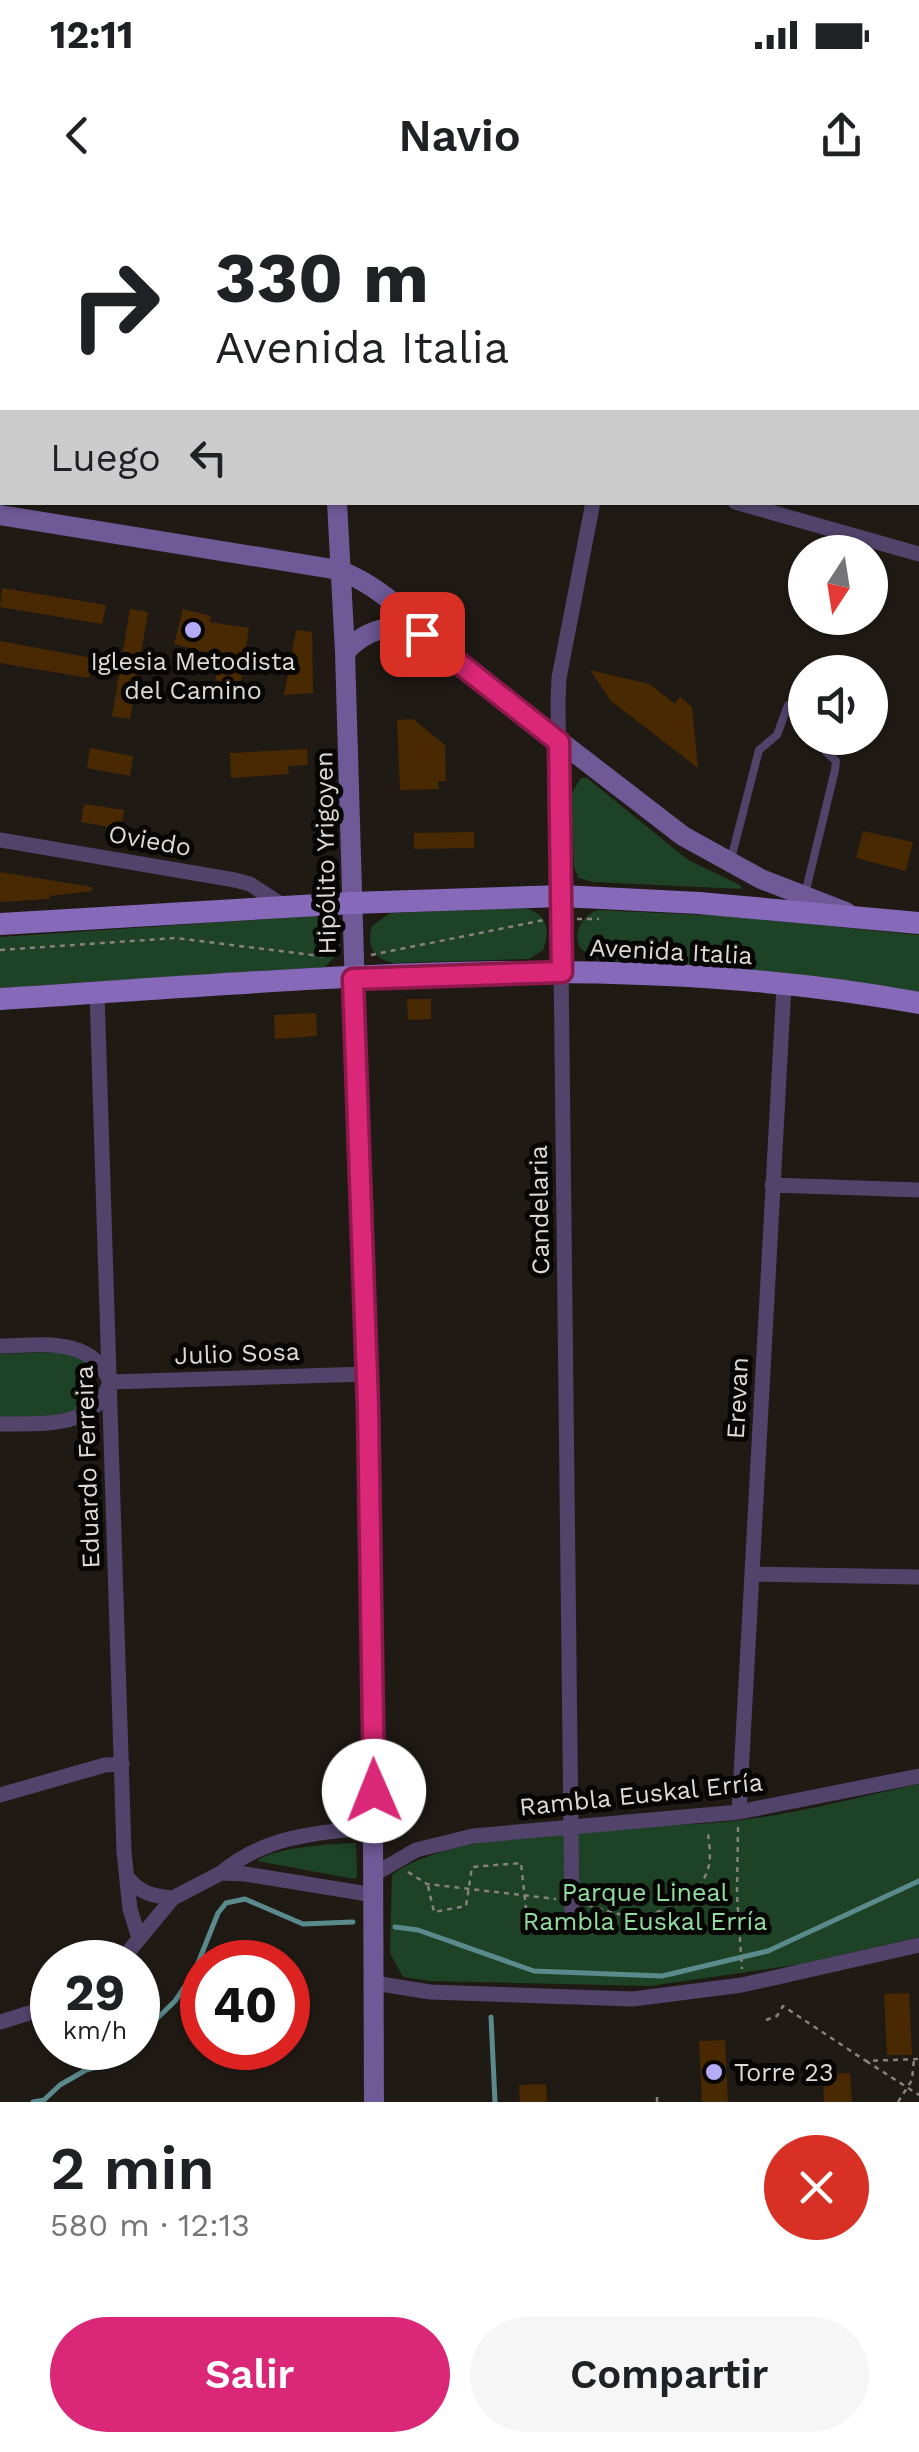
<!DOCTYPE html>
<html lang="es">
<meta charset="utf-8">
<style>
body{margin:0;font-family:"Work Sans",sans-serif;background:#f6f6f6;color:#202124;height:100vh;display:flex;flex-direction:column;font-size:38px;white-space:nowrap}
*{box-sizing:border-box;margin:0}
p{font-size:32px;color:#757577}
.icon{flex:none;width:55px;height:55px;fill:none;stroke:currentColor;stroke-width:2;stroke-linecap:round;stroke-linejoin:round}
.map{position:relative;height:1902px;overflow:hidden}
.panel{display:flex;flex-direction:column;background:#fff;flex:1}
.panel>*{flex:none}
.top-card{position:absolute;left:0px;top:0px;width:920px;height:305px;box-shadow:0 2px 8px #0004;background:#fff;color:#202124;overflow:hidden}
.needle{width:65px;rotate:192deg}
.buttons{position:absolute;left:788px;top:335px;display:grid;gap:20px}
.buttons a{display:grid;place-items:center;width:100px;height:100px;border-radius:50%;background:#fff;box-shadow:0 2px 8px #0004;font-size:50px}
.speed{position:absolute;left:30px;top:1740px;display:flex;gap:20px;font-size:50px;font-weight:700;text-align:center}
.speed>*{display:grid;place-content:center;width:130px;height:130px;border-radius:50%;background:#fff;box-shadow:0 2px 8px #0004;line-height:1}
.speed small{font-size:25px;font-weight:400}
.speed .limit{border:15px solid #d22;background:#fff;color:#111}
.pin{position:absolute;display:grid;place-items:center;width:85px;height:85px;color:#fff;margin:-42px;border-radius:20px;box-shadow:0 5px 15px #0006}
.me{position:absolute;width:110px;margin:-55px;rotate:359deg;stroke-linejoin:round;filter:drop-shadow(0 0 8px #0008)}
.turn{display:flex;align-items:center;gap:35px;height:210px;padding:0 50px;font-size:45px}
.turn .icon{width:130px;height:130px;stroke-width:2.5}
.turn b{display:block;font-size:70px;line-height:85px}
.then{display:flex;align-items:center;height:95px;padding:0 50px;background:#0003;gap:20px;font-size:38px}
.round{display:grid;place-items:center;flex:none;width:105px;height:105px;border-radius:52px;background:#f6f6f6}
.summary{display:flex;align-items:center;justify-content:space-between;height:170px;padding:0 50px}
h1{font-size:60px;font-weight:600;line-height:75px}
.button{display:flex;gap:20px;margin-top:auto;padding:20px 50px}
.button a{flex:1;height:115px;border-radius:60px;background:#db2777;color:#fff;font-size:40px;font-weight:600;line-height:115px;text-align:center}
.button a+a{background:#f6f6f6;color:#202124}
.status{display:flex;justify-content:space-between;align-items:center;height:70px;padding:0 50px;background:#fff;direction:ltr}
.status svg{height:28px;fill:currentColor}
header{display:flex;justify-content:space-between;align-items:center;height:130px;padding:0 50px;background:#fff;font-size:45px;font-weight:600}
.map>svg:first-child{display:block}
.green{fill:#1e4226}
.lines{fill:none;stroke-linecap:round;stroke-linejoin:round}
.stream{stroke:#5a8a8c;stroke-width:5}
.building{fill:#482902}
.path{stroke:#87827d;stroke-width:2.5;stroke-dasharray:5 5;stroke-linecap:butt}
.lane{stroke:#51436a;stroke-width:8}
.street{stroke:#51436a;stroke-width:15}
.secondary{stroke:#6f5997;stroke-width:20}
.primary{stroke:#8769b9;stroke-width:22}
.route-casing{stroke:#8e194d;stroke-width:25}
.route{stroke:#db2777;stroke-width:18}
.poi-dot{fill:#b5acf9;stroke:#080604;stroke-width:4}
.labels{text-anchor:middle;stroke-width:10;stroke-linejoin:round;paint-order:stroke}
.poi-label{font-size:25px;fill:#dedad6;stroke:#080604}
.street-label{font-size:25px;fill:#dedad6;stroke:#080604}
.park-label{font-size:25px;fill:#92dea0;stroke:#080604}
</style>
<div class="status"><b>12:11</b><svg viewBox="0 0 49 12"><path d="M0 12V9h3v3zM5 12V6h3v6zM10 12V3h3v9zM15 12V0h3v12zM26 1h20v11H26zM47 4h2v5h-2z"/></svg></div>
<header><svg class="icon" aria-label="back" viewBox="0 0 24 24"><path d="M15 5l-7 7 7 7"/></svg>Navio<svg class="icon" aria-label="share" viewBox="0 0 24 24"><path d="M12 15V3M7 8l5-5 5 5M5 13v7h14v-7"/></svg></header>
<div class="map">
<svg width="919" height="1902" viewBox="0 0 919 1902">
<rect width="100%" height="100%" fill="#201a15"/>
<path class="green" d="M581 578H587L688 660 740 685 742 689 593 682 579 678 574 668 571 594Z
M524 708C547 713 551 730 543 750L529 759 393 763C374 759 366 746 372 726L390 713Z
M597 710 727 716 919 735V792L779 772 599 760 581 749C572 733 581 717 597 710Z
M312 716C333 719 341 729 340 751L325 767 0 788V737Z
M72 1152C87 1158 93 1163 94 1180 97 1228 34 1217 0 1220V1154Z
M919 1584V1737L802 1764 650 1786 430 1781 403 1777 390 1753 392 1675C456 1626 639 1630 723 1622 789 1616 854 1598 919 1584Z
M356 1643 357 1677 354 1679 257 1661C274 1647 332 1644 356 1643Z"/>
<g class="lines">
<path class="stream" d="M395 1727 418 1730 534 1771 662 1776 768 1751 919 1681
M491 1817 495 1902
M138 1837 175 1801 194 1773 218 1713 226 1703 245 1699 303 1724 353 1722
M33 1902 44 1900 60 1885 86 1870 112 1863 127 1848"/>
</g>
<path class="building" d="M2 388 106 405 102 424 0 407Z
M130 409 148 412 130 519 112 516Z
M183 409 211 416 210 422 249 428 238 500 213 496 219 456 174 444Z
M296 430 312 432 313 493 284 495Z
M0 441 92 458 89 478 0 463Z
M590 470 649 484 675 504 680 497 692 507 698 568 611 501Z
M413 519 445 545 446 581H438L439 589 400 590 397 520Z
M90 548 133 556 130 576 87 568Z
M307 549 308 565 288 566 289 574 231 578 230 553Z
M84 604 124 610 121 629 81 622Z
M863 631 913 642 906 671 856 658Z
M474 632V648L414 649V633Z
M0 672 92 687V691L50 696 49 699 0 702Z
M407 799H431V819L408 820Z
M316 813 317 836 275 839 274 815Z
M909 1793 912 1855H887L884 1794Z
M725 1840 728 1902H702L699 1841Z
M850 1873 852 1902H824L823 1874Z
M546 1884 547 1902H520L519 1885Z"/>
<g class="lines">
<path class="path" d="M577 719H599
M0 750 176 738 328 757
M371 755 544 720
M738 1627 737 1695 742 1769
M408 1672 427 1684 556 1699
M428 1686 434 1712 466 1706 472 1667 521 1663 526 1709
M588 1705C598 1708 608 1712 619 1714 654 1720 701 1702 709 1665 711 1655 709 1643 708 1633
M766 1820 777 1816 783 1806 866 1861 919 1859
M866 1861 919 1895
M657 1897V1902
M898 1902 912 1880 914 1859"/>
<path class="lane" d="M731 659 759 550 777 535 788 505 805 504
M805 694 835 570 836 561 826 552 829 538"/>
<path class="street" d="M642 2V0
M0 29 2 30
M735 302 919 354
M0 640 235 680 250 684 285 707
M97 793 124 1652 130 1709 139 1738
M772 985 919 990
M0 1146C40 1145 92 1136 110 1182 95 1230 41 1223 0 1224
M110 1182 367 1174
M754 1374 919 1377
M0 1595 105 1565 122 1564
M739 1612 784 785
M221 1673C264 1636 319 1632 374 1627
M373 1675 416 1650 473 1636 739 1612 919 1576
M127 1677C141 1694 153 1696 173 1698
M572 1720 558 501 559 478 593 302
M120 1762 173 1698 221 1673 245 1674 374 1695
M375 1783 430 1792 633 1799 742 1785 919 1745
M0 1822 52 1806"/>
<path class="secondary" d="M325 0V2
M337 302 345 452 372 1374 374 1902
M0 315 339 370C370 382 404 407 422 435L683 636 761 679 846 712
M345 452C368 428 391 422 422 435"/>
<path class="primary" d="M0 724 352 703 562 696 699 703 919 723
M0 799C304 780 617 747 919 803"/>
</g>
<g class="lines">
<defs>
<path id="route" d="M374 1591 368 1207 353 779 562 772 559 542 422 434"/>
</defs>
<use href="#route" class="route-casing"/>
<use href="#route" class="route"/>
</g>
<g class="poi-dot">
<circle cx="193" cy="430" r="10"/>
<circle cx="714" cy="1872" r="10"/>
</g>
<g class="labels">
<g class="poi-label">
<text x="193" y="470">Iglesia Metodista<tspan x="193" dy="29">del Camino</tspan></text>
<text x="734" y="1881" text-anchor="start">Torre 23</text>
</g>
<g class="street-label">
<text transform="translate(150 640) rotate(10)" y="9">Oviedo</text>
<text transform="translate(325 653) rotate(-91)" y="9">Hipólito Yrigoyen</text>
<text transform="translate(671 751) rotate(3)" y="9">Avenida Italia</text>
<text transform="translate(539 1010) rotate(-91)" y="9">Candelaria</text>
<text transform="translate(237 1153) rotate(-2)" y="9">Julio Sosa</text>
<text transform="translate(737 1198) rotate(-87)" y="9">Erevan</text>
<text transform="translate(87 1267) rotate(-92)" y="9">Eduardo Ferreira</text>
<text transform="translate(641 1594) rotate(-6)" y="9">Rambla Euskal Erría</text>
</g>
<g class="park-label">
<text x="645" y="1701">Parque Lineal<tspan x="645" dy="29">Rambla Euskal Erría</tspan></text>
</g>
</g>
</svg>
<div class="buttons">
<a><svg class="needle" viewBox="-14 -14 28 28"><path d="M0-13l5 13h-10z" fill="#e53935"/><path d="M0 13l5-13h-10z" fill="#757577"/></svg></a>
<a><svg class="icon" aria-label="sound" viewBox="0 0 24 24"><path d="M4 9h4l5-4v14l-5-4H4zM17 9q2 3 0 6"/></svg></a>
</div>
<div class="speed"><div>29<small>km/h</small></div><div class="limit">40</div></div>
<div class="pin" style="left:422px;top:434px;background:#d93025"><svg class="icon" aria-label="arrive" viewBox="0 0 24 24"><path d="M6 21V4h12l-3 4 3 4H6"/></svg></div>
<svg class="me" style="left:374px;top:1591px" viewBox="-20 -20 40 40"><circle r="19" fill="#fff"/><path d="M0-13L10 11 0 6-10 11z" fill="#db2777"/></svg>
<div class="top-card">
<div class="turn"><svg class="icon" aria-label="right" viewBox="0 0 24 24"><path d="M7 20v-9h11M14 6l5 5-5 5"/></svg><div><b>330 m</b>Avenida Italia</div></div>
<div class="then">Luego<svg class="icon" aria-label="left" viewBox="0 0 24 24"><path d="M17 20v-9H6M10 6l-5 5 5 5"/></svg></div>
</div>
</div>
<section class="panel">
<div class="summary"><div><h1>2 min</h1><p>580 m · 12:13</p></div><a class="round" style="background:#d93025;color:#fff"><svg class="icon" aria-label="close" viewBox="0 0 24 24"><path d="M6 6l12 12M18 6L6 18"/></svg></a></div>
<div class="button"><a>Salir</a><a>Compartir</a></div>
</section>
